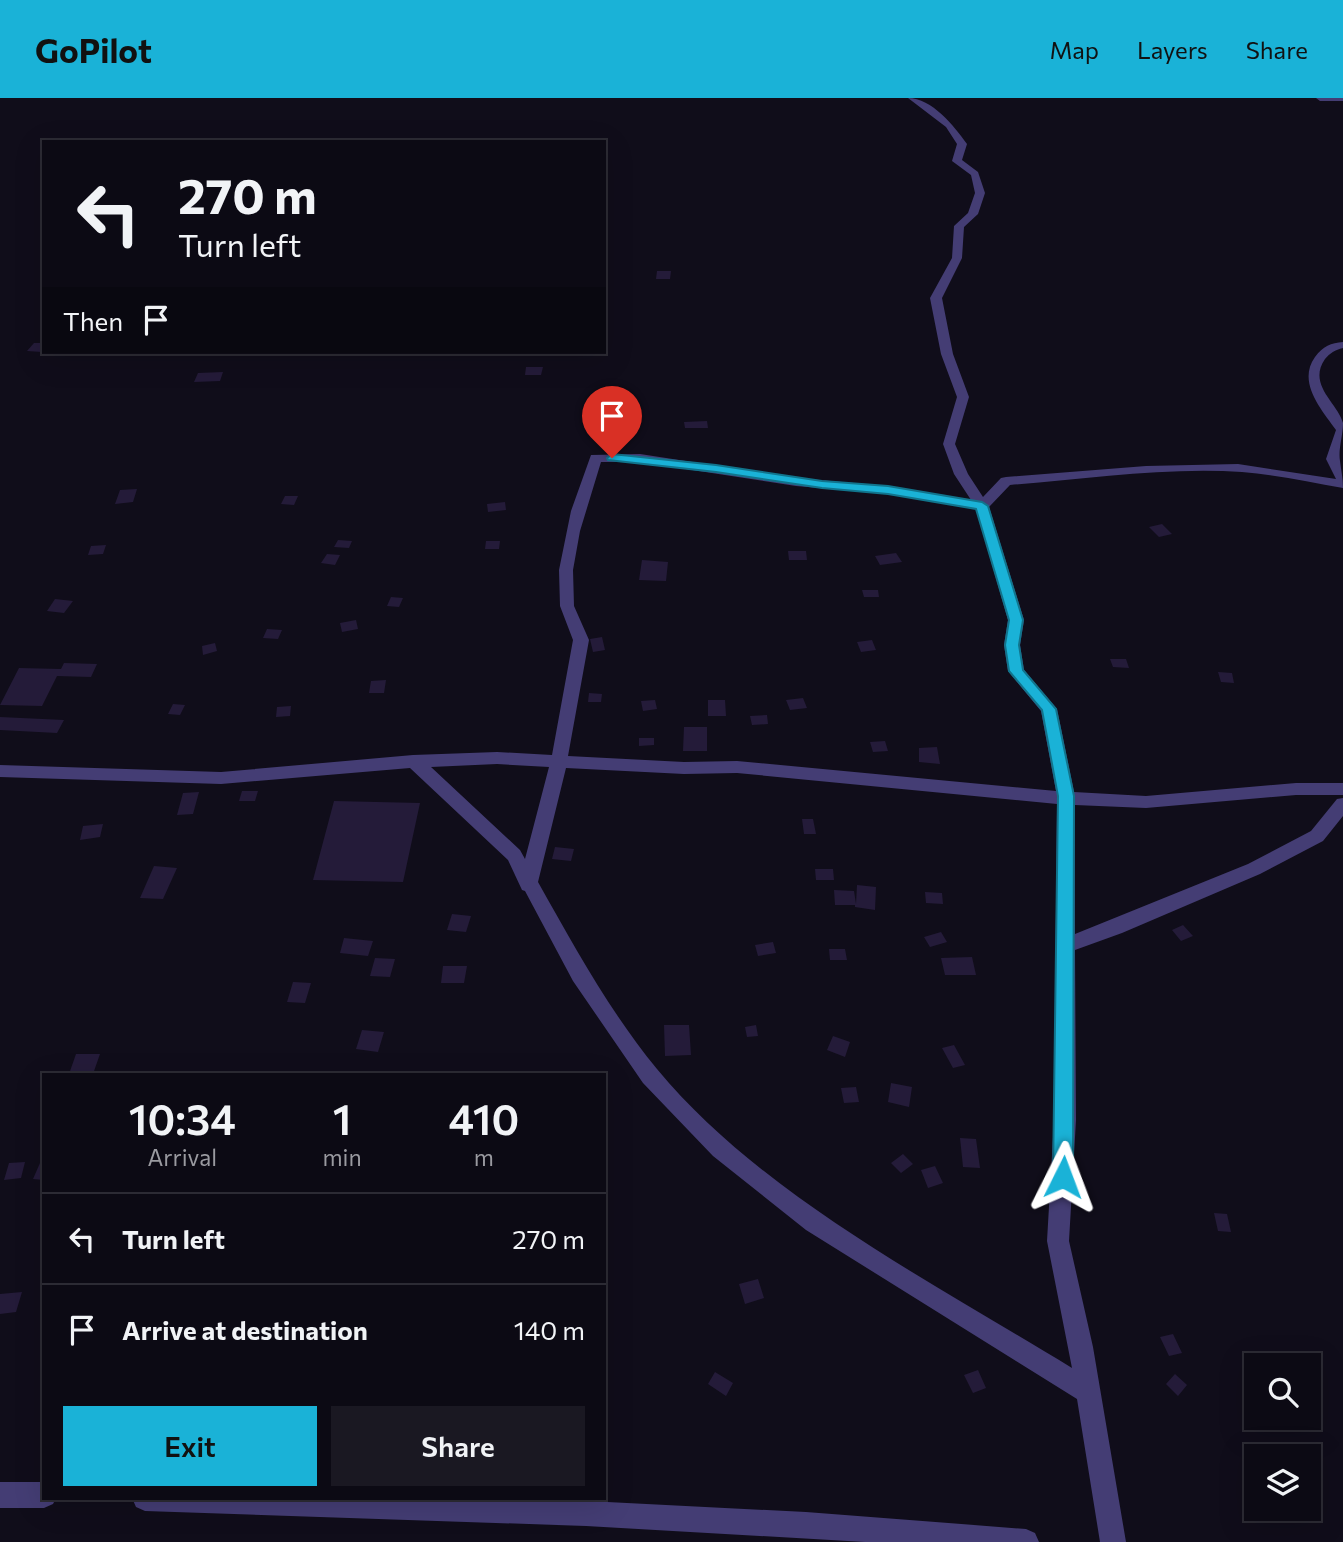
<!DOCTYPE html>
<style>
body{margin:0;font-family:Commissioner,sans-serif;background:#1a1822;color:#f1f3f6;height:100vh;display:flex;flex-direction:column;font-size:26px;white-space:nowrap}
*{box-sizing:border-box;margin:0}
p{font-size:23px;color:#9a9aa0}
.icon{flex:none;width:38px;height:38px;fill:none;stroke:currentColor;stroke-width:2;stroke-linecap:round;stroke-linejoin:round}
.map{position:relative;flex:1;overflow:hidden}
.details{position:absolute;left:42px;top:975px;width:564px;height:427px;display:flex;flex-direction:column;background:#0c0a14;border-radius:0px;box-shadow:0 7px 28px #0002,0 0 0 2px #2c2b34}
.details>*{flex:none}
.banner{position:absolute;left:42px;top:42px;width:564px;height:214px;border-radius:0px;box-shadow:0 7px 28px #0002,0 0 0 2px #2c2b34;background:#0c0a14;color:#f1f3f6;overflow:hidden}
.tools{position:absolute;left:1244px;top:1255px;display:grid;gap:14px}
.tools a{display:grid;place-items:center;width:77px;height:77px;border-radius:0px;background:#0c0a14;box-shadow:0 7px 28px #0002,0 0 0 2px #2c2b34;font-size:35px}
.pin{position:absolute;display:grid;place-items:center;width:60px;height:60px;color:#fff;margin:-72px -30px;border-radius:50% 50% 50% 0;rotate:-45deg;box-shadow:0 0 7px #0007}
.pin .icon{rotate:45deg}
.me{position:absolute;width:77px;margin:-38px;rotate:3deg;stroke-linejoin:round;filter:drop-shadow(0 0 5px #0008)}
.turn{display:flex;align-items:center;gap:24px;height:147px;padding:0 21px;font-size:32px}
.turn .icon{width:91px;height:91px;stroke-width:2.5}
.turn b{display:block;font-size:49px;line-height:60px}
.then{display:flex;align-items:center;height:66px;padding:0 21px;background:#0003;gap:14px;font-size:26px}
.eta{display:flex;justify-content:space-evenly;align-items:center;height:119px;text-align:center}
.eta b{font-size:42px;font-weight:600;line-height:49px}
.button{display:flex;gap:14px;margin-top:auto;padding:14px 21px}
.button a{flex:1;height:80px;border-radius:0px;background:#1ab2d7;color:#111;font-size:28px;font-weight:600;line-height:80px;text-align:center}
.button a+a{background:#1a1822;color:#f1f3f6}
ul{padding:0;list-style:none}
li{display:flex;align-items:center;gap:21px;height:91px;padding:0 21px;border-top:2px solid #2c2b34}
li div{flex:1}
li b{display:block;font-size:26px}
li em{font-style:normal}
header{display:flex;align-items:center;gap:42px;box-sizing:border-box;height:98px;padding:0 35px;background:#1ab2d7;color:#111}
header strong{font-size:33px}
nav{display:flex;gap:38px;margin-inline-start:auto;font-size:24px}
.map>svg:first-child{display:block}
.building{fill:#241b39}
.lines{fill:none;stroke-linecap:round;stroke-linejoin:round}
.street{fill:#443d74;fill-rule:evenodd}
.route{fill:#1ab2d7;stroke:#11748c;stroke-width:2}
</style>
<header>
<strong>GoPilot</strong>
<nav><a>Map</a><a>Layers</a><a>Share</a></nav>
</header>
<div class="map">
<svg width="1343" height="1444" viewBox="0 0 1343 1444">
<rect width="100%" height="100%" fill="#100d1a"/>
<path class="building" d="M657 173H671L670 181H656Z
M34 245H44L42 254 27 253Z
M526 269H543L541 277H525Z
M223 274 220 283 194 284 198 275Z
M707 323 708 330H685L684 324Z
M137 391 133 404 115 406 120 392Z
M285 398H298L294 407 281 406Z
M505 404 506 412 488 414 487 406Z
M1162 426 1172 436 1159 439 1149 429Z
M338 442 352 443 349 450 334 449Z
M486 443H500L499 451H485Z
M106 447 103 456 88 457 91 448Z
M788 453H806L807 462H789Z
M896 455 902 464 880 467 875 458Z
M327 456 340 457 335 467 321 465Z
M642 462 668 464 666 483 639 482Z
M862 492H878L879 499H864Z
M391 499 403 500 399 509 387 508Z
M55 501 73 503 64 515 47 513Z
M356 522 358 531 342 534 340 525Z
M267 531 282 532 278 541 263 540Z
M602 539 605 552 593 554 590 541Z
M872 542 876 552 861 554 857 544Z
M215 545 217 553 203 557 202 548Z
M1110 561H1126L1129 570 1113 569Z
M64 565 97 566 91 579 57 578 42 608 0 607 19 570 61 571Z
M1218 574 1232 575 1234 585 1221 584Z
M386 582 384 595H369L371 583Z
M589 595 602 596 601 604H588Z
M803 600 807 610 790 612 786 602Z
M655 602 657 611 643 613 641 603Z
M708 602H725L726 618H708Z
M173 606 185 607 180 617 168 616Z
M291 608 290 618 276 619 277 609Z
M767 617 768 626 752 627 750 618Z
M0 619 64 622 57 635 0 632Z
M684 629H707V653H683Z
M639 640H654V647L639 648Z
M885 643 888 653 873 654 870 644Z
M937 649 940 666 919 664V650Z
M242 693H258L255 703H239Z
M199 694 193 716 177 717 183 695Z
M334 703 420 705 403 784 313 782Z
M802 721H813L816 736H804Z
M103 726 100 739 80 742 83 728Z
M555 749 574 751 571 763 552 761Z
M154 768 177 770 163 801 140 800Z
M815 771H833L834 782H816Z
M857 787 876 789 875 812 855 809V807H835L834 792 854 793 856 806Z
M925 794 942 795 943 806 926 805Z
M452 816 471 818 466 834 447 832Z
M1183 827 1193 838 1181 843 1172 832Z
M941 834 947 844 930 849 924 839Z
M344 840 373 843 368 858 340 855Z
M773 844 776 855 758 858 755 847Z
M829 851H845L847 862H830Z
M972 859 976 877H945L941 860Z
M375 860 395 861 390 879 370 878Z
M443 868H467L464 885H441Z
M293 884 311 885 305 905 287 904Z
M664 927H689L691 957 665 958Z
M756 927 758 938 747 939 745 929Z
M362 932 384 934 378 954 356 951Z
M833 938 850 944 845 959 827 952Z
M954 947 965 967 953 970 942 950Z
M76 956H100L93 976H69Z
M891 985 912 989 909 1009 888 1004Z
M856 989 859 1004 844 1005 841 990Z
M960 1040 976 1041 980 1070 963 1069Z
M903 1056 913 1066 901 1075 891 1065Z
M25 1064 21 1080 4 1082 9 1065Z
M40 1065 44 1066V1082L33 1081Z
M935 1068 943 1085 928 1090 921 1072Z
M1214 1115 1227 1116 1231 1134 1218 1133Z
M758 1181 764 1200 745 1206 739 1186Z
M22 1194 16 1214 0 1216V1196Z
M1173 1236 1182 1255 1169 1258 1160 1239Z
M978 1272 986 1290 973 1295 964 1277Z
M715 1274 733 1285 726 1298 708 1286Z
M1175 1276 1187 1287 1178 1298 1166 1286Z"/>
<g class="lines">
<path class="street" d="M908 0C932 0 954 28 967 46L962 62 978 74 985 95 978 116 964 129 962 160 942 200 953 256 969 299 955 346 968 376 983 399 1001 380 1006 379 1146 368 1238 366 1336 381 1326 361 1336 332C1321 311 1297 284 1315 259 1323 248 1331 245 1343 244V250C1335 252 1330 255 1325 261 1307 287 1338 305 1343 325 1343 338 1338 351 1340 363 1341 372 1343 380 1343 390 1309 384 1276 377 1242 374 1165 369 1086 381 1010 387L989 409 1024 522 1020 547 1024 572 1057 611 1074 694 1146 698 1296 685H1343V697H1296L1146 710 1075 707V836L1248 766 1311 733 1337 701 1343 700V718L1323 743 1260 776 1122 835 1075 852 1076 1022 1069 1143 1093 1249 1126 1444H1100L1077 1301 806 1132 713 1058 643 985 573 883 525 793 522 792 508 762 410 670 221 686 0 679V667L221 674 413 657 497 654 552 657 573 542 560 508 559 472 571 413 591 357 640 356 796 380 888 388 971 402 954 376 943 346 957 299 941 256 930 200 952 160 954 128 968 115 975 95 971 77 952 63 957 46 946 29ZM601 364H640L796 388 888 396 976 411 1008 522 1004 547 1008 573 1041 613 1056 693 737 663 684 664 568 658 589 542 574 508 573 472 580 433ZM497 666 549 669 525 761 520 752 431 669ZM566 670 684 676 737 675 1057 706 1054 1022 1047 1143 1072 1270C934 1185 761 1097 657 971 610 914 574 848 538 784Z
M1316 0H1343V3H1320Z
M0 1384H44V1400H56L53 1406 44 1410H0Z
M132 1400H529L806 1414 1026 1431 1035 1435 1039 1444H865L586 1428 145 1413 136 1409Z"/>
</g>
<path class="route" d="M612 356 716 367 822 383 888 388 982 404 988 408 1023 522 1019 547 1023 572 1056 611 1074 698 1073 1079 1070 1086 1063 1089 1056 1086 1053 1079 1058 698 1042 612 1009 573 1005 547 1009 522 976 411 888 396 822 390 716 374 608 362 607 360Z"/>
</svg>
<div class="tools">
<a><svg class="icon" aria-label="search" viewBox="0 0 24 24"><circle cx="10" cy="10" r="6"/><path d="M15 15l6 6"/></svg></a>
<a><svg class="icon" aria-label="layers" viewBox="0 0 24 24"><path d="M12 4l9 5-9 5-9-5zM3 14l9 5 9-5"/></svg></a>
</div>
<div class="pin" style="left:612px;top:360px;background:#d93025"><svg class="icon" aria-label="arrive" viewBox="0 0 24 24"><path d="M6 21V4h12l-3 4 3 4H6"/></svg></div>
<svg class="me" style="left:1063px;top:1079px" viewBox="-20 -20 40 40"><path d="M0-17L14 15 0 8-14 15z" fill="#1ab2d7" stroke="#fff" stroke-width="4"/></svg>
<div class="banner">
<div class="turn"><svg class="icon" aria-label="left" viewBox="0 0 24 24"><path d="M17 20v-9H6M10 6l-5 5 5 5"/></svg><div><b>270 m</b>Turn left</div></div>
<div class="then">Then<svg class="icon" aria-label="arrive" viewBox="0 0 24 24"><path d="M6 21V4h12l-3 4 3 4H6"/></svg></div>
</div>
<section class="details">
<div class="eta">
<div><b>10:34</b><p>Arrival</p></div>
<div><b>1</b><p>min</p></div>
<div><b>410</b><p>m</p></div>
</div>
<ul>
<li><svg class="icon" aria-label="left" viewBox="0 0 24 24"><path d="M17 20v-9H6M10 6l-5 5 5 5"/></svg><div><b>Turn left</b></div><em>270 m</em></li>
<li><svg class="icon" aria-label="arrive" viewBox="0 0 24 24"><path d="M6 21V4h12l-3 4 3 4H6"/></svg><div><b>Arrive at destination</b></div><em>140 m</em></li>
</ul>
<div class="button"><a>Exit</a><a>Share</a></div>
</section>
</div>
